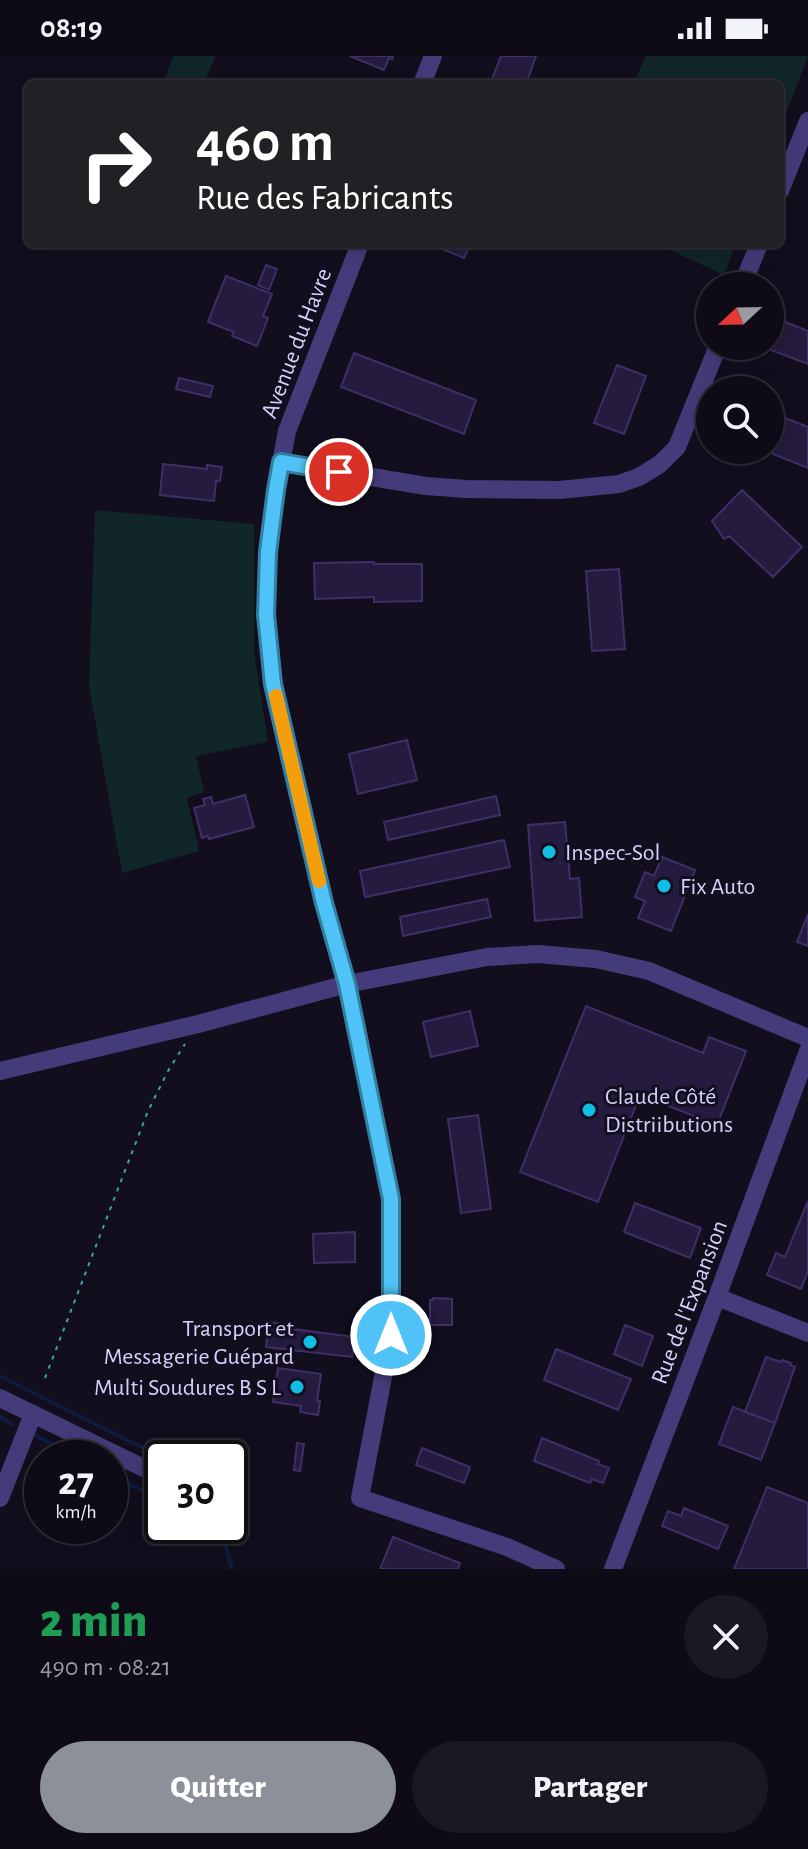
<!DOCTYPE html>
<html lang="fr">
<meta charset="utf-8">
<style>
body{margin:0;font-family:"Alegreya Sans",sans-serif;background:#1c1823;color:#f1f3f6;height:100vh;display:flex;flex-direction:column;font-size:30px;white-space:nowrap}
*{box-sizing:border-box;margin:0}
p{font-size:26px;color:#9b9aa1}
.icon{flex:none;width:44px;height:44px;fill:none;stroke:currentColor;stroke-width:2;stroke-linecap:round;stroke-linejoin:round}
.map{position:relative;height:1513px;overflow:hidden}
.details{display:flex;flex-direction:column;background:#0e0a16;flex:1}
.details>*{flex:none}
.top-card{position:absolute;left:24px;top:24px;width:760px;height:168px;border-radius:12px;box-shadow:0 4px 20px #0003,0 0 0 2px #2e2b35;background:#202124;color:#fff;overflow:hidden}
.needle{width:52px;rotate:248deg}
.fabs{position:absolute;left:696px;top:216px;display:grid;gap:16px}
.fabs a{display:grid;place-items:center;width:88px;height:88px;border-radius:50%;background:#0e0a16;box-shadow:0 4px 20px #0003,0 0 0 2px #2e2b35;font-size:40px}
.speed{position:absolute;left:24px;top:1384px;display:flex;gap:16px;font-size:40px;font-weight:700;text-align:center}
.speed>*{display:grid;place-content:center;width:104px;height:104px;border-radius:50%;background:#0e0a16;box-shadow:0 4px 20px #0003,0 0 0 2px #2e2b35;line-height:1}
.speed small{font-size:20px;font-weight:400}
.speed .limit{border:4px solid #111;border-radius:12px;background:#fff;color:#111}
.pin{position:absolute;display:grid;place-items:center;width:68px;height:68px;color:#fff;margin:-34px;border:4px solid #fff;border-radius:50%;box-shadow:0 2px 8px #0007}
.me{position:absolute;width:88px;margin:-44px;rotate:0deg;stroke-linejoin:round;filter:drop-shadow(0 0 6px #0008)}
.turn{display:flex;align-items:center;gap:28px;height:168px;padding:0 40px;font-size:36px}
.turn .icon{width:104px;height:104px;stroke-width:2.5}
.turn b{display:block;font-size:56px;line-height:68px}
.round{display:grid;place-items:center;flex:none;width:84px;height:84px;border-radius:42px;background:#1c1823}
.overview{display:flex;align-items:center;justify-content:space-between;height:136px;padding:0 40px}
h1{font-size:48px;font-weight:800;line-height:60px;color:#1e9e55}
.primary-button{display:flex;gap:16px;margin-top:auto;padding:16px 40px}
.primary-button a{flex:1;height:92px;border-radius:48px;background:#8c9099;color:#fff;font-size:32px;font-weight:800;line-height:92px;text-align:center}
.primary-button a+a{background:#1c1823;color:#f1f3f6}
.status{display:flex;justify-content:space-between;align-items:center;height:56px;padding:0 40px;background:#0e0a16;direction:ltr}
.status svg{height:22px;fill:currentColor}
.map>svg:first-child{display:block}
.green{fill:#112628}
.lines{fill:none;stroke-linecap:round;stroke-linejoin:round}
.stream{stroke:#0e1c3d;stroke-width:4}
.building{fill:#251b3e;stroke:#3f2f68;stroke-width:2}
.path{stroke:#36a4a8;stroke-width:2;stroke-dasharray:4 6;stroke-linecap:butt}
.minor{stroke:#443c7a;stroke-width:18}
.route-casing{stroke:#337fa1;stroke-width:20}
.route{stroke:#4fc3f7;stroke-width:14}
.slow{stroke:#f59e0b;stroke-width:14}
.poi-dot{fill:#11bde5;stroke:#120e1e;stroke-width:3}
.labels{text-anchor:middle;stroke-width:6;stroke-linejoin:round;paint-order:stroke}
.street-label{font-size:24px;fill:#d8cefb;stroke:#120e1e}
.poi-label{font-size:24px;fill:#d8cefb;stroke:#120e1e;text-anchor:start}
</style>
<div class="status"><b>08:19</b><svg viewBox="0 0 49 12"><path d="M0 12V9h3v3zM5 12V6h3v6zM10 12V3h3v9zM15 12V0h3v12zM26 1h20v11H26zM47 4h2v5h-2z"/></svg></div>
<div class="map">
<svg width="808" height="1513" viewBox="0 0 808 1513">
<rect width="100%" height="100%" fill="#120e1e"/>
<path class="green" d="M173 0H215L204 28H163Z
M646 0H808L780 73V28H633Z
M657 188H736L724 219Z
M95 454 254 468V595L268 686 196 700 204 736 187 742 199 795 122 817 89 630Z"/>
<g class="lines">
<path class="stream" d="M0 1320 163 1402
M0 1361 12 1368
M33 1378 79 1402
M110 1418 162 1445
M210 1470 222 1476
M220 1470 232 1513"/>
</g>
<path class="building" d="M350 0H393L392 3 389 2 384 14Z
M501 0H536L526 28H490Z
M430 188H470L464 202Z
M266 209 277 213 269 234 258 229Z
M226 220 272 238 263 260 268 262 257 290 232 280 234 276 208 266Z
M780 264 808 275V308L768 293Z
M354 297 476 344 464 378 341 331Z
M617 309 646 320 624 378 594 367Z
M179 322 213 330 210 341 176 333Z
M770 356 808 371V412L763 394H770Z
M163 408 207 413V409L222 411 220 425H216L214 445 160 439Z
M742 434 802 491 773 521 729 480 724 483 712 465Z
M374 506V508H422V545L374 546V541L315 543 314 507Z
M619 513 625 593 592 595 586 515Z
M407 684 417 724 358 738 349 698Z
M245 739 254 771 209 783 208 780 202 782 194 752 205 749 203 743 211 741 213 748Z
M496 740 500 759 388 784 384 766Z
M565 766 570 823 579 822 582 861 535 865 528 769Z
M504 784 510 811 365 841 360 815Z
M662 801 695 814 671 875 638 862 645 845 635 841 645 816 654 820Z
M487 843 491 861 403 880 400 861Z
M808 858V890L797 886Z
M586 950 703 997 709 981 746 995 717 1069 640 1039 598 1146 520 1116Z
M470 955 478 990 431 1001 423 966Z
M478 1059 491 1153 461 1157 448 1063Z
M808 1145V1215L801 1233 767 1219 776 1197 785 1201Z
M635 1147 701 1172 690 1202 624 1176Z
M355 1176V1206L314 1207 313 1178Z
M433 1242 452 1243V1269H430V1244H433Z
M269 1266 293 1269V1273L355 1281 352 1301 266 1291Z
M625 1269 653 1280 642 1310 614 1298Z
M556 1293 631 1323 618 1354 544 1324Z
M766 1301 781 1306 782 1304 791 1307 790 1309 795 1311 775 1367 745 1356Z
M278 1312 321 1318 317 1345H320L318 1359 300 1356 301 1350 273 1346Z
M733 1351 775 1367 761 1404 719 1388Z
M542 1382 599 1405 598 1408 609 1412 603 1427 592 1423 590 1427 534 1405Z
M297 1387 304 1388 300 1415 294 1414Z
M422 1392 470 1411 464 1427 416 1409Z
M767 1431 808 1447V1513H734Z
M684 1452 728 1470 718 1493 662 1470 668 1455 681 1460Z
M393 1481 460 1507 458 1513H380Z"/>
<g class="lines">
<path class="path" d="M45 1322 148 1055 168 1015 185 988"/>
<path class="minor" d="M422 28 433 0
M780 135 808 65
M360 188 287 375 276 434 268 496 266 559 273 628 324 847 347 928 391 1143V1279L360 1442 507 1491 556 1513
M742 230 759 188
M281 406 426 430 466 433 559 434 619 428 639 421 660 408 677 391 718 290
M0 1015 198 968 347 928 487 901 538 898 596 903 649 915 808 982
M717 1241 808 1277
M0 1342 162 1421
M0 1442 33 1358
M613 1513 717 1241 808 995"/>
</g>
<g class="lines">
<defs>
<path id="route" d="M339 416 281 406 276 434 268 496 266 559 273 628 324 847 347 928 391 1143V1279"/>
</defs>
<use href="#route" class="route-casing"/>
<use href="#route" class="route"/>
<path class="slow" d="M276 640 319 825"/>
</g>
<g class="poi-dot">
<circle cx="549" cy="796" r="8"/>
<circle cx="664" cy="830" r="8"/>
<circle cx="589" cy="1054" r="8"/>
<circle cx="310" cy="1286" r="8"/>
<circle cx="297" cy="1331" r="8"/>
</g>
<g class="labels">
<g class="street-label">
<text transform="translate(296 287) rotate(-69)" y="8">Avenue du Havre</text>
<text transform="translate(689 1246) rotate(-69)" y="8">Rue de l'Expansion</text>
</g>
<g class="poi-label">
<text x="565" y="804">Inspec-Sol</text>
<text x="680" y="838">Fix Auto</text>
<text x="605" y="1048">Claude Côté<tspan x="605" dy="28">Distriibutions</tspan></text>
<text x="294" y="1280" text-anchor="end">Transport et<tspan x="294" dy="28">Messagerie Guépard</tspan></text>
<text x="281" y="1339" text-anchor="end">Multi Soudures B S L</text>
</g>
</g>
</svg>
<div class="fabs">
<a><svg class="needle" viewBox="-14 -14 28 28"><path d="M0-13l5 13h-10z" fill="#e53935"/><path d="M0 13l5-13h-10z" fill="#9b9aa1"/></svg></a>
<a><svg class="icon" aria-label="search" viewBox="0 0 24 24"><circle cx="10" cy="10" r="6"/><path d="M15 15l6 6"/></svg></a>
</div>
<div class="speed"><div>27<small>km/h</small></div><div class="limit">30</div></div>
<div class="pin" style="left:339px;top:416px;background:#d93025"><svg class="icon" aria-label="arrive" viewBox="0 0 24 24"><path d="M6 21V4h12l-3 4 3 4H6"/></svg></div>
<svg class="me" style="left:391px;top:1279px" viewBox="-20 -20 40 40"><circle r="17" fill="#4fc3f7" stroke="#fff" stroke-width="3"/><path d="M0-11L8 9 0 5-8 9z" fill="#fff"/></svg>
<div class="top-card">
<div class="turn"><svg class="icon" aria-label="right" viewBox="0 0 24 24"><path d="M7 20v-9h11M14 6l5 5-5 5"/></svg><div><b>460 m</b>Rue des Fabricants</div></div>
</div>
</div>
<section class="details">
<div class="overview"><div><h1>2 min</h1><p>490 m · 08:21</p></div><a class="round"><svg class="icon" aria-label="close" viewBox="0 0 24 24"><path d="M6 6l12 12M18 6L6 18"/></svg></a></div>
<div class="primary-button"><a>Quitter</a><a>Partager</a></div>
</section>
